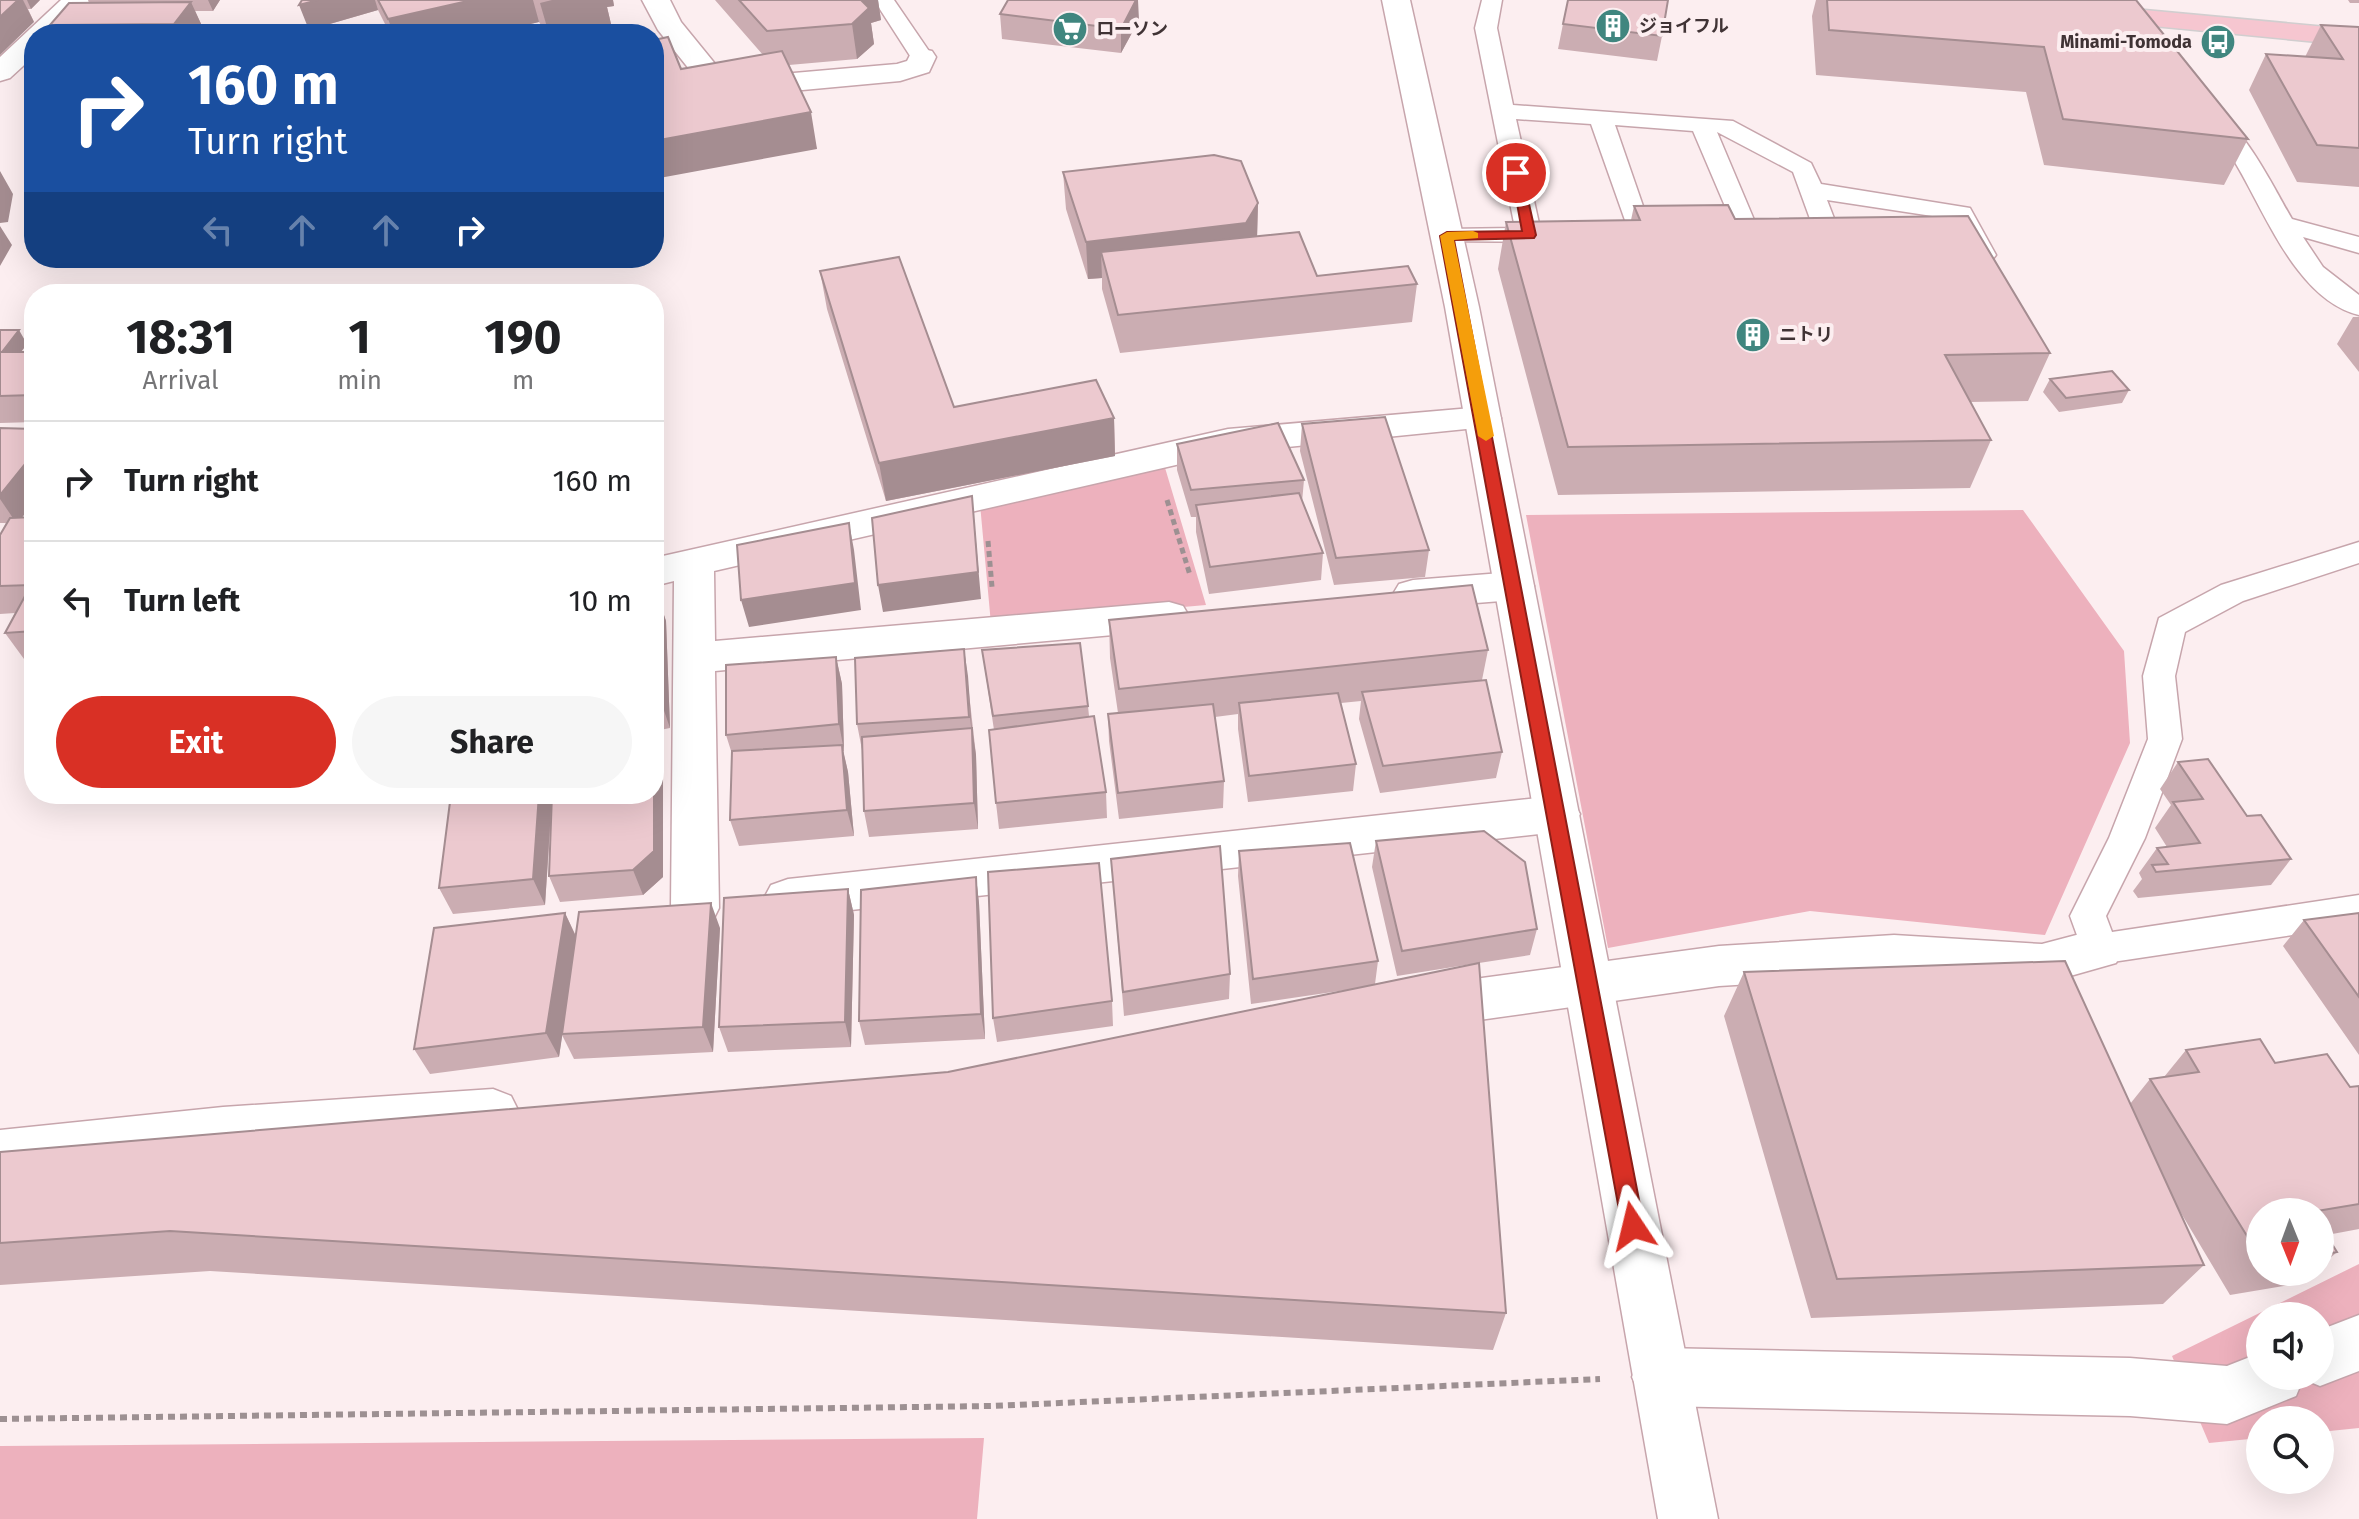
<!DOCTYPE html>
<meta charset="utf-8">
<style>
body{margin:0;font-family:"Fira Sans","Noto Sans JP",sans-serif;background:#f6f6f6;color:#202124;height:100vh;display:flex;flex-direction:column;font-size:30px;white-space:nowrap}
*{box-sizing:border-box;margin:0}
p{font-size:26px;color:#757577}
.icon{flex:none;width:44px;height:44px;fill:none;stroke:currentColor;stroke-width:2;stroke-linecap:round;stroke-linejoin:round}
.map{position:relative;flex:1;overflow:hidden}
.sheet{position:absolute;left:24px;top:284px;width:640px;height:520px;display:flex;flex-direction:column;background:#fff;border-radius:32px;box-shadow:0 8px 32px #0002}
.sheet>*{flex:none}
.banner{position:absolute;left:24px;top:24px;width:640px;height:244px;border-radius:32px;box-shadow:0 8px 32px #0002;background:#1a4fa0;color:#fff;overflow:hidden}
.needle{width:52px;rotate:179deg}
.fabs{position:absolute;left:2246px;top:1198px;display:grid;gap:16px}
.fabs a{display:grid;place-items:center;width:88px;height:88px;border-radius:50%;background:#fff;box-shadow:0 8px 32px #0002;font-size:40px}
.pin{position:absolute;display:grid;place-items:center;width:68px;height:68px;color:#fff;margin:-34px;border:4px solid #fff;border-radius:50%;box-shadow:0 2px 8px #0007}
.me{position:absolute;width:88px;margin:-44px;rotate:350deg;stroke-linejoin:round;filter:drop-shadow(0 0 6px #0008)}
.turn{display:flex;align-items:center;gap:28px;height:168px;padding:0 32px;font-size:36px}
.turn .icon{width:104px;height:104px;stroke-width:2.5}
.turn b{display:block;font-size:56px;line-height:68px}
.lanes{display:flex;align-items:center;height:76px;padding:0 32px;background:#0003;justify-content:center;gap:40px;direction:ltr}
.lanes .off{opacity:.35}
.eta{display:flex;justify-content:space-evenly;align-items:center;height:136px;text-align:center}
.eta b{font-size:48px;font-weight:700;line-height:56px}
.action{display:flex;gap:16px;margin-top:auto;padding:16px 32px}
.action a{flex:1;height:92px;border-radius:48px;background:#d93025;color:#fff;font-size:32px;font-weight:700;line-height:92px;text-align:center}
.action a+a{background:#f6f6f6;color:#202124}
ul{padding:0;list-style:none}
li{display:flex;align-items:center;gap:24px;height:120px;padding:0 32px;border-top:2px solid #e0e0e0}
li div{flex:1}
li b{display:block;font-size:30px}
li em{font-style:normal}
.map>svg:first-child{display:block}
.green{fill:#edb1bd;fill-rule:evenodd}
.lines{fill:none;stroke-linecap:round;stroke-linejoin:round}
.service-casing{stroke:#c7a5ac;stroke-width:3}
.minor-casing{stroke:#c7a5ac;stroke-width:3}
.tertiary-casing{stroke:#c7a5ac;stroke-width:3}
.trunk-casing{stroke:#d1cecf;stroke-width:3}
.path-far1{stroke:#9d9092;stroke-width:5;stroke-dasharray:6 4;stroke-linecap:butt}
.path{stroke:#9d9092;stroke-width:6;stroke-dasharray:7 5;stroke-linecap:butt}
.service{fill:#fff;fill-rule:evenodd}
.minor{fill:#fff;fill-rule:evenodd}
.tertiary{fill:#fff;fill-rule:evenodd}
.trunk{fill:#f6c6d0;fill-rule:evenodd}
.wall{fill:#cbadb2}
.shaded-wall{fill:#a58d91}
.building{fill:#ecc9cf;stroke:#a58d91;stroke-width:2}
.route{fill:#d93025;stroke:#8d1f18;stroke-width:2}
.slow{fill:#f59e0b}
.labels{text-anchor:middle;stroke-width:8;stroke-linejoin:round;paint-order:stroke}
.far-poi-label{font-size:18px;font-weight:bold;fill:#403335;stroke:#fceef0;text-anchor:start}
</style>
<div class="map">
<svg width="2359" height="1519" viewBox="0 0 2359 1519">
<rect width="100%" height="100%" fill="#fceef0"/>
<path class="green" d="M1163 461 1206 605 991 624 980 504Z
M2023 510 2124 651 2130 743 2045 935 1810 911 1608 948 1526 515Z
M2359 1264V1428L2320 1432V1420H2260V1438L2209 1443 2172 1356ZM2260 1316H2320V1376H2260Z
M984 1438 977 1519H0V1446Z"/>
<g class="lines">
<defs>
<path id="service" d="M874 0H894L933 57 930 62H914Z
M1482 0H1502L1497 28 1513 105 1733 121 1811 163 1821 184 1970 208 1996 255 1992 260H1974L1952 219 1827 200 1840 234 1837 239H1792L1789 234 1792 229 1813 227 1793 172 1717 132 1760 234 1757 239H1739L1693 131 1615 125 1653 235 1650 240H1632L1591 124 1516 119 1540 228 1558 230 1561 235 1558 240 1549 242 1438 241 1435 236 1438 231 1447 229 1515 228 1475 28Z
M2211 111C2241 119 2276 192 2292 219L2359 237V253L2303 237 2323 267 2359 295V315C2293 299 2262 202 2228 151 2220 139 2208 130 2200 118L2203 113Z
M2359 542V563L2243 601 2185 632 2175 676 2182 739 2145 838 2106 916 2112 932 2359 895V925L2099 964 2086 960 2070 916 2109 838 2148 739 2143 676 2159 618 2221 585Z"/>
<path id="minor" d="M61 0H91L57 34H34V56L10 78 0 81V57Z
M642 0H670L681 22 725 76 737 78 897 64 907 61 912 51 922 49 932 51 936 57 929 72 900 81 737 96 705 89 658 30Z
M1483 407 1496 410 1501 418 1496 426 1228 453 714 571 715 641 1169 602 1183 606 1189 616 1183 626 1169 630 715 671 719 908 712 922 695 927 678 922 671 908 674 581 654 586V558L1228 429Z
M1514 572 1528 576 1534 586 1528 596 1514 600 1413 608 1399 604 1393 594 1399 584 1413 580Z
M1557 796 1573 802 1580 814 1573 826 1557 832 788 917 771 911 764 898 771 885 788 879Z
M2099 929 2116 935 2123 949 2116 963 2042 984 1894 975 1719 986 1423 1028 1405 1022 1398 1007 1405 992 1423 986 1719 946 1894 935 2042 944Z
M493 1089 511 1096 519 1112 511 1128 493 1135 223 1153 0 1178V1130L223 1107Z
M2359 1315V1371L2320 1386 2303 1379 2296 1396 2227 1424 2130 1416 1661 1406 1641 1397 1632 1377 1641 1357 1661 1348 2130 1358 2227 1366 2260 1353V1376H2320V1330Z"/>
<path id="tertiary" d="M1382 0H1410L1479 307 1718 1519H1658L1445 307Z"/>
<path id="trunk" d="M2091 5 2359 30V46L2081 19 2077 13 2081 7Z"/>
</defs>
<use href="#service" class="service-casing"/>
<use href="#minor" class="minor-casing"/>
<use href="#tertiary" class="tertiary-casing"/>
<use href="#trunk" class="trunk-casing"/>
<path class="path-far1" d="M1167 500 1190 575
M988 541 992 587"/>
<path class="path" d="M0 1419 992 1406 1600 1379"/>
<use href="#service" class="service"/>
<use href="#minor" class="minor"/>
<use href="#tertiary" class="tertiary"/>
<use href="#trunk" class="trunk"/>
</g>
<path class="wall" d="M0 0H40L31 9H28L34 22Z
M88 0H220L213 11H195L202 26 196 34H54L50 25 89 3Z
M302 0H613L614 6 607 7 611 24 567 34H547L539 22 488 34H390L378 10 309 30Z
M715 0H878L881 20 871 23 874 44 857 59 789 65 817 149 681 69 763 55Z
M1816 0H2136L2248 139 2224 185 2044 165 2026 92 1816 75 1812 16Z
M2348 0H2359V3H2350Z
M1000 14 1139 20 1121 53 1002 39Z
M1563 24 1662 36 1657 61 1558 49Z
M2321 25 2359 27V187L2297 182 2249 90 2266 54 2305 57Z
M1063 172 1258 203 1257 236 1317 276 1417 284 1412 322 1120 353 1102 289V278L1088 279 1066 209Z
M1634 206 1735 219 2050 353 2028 401 1970 402 1991 440 1970 488 1558 495 1498 269 1506 222 1631 220Z
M820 271 954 407 1114 418 1115 456 886 501 827 309Z
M2353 317H2359V372L2337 344Z
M0 330 27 344 21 352H26L34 344V422L0 423Z
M2050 379 2129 390 2122 403 2059 412 2043 392Z
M1302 424 1429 550 1425 577 1334 585 1300 451Z
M0 428 34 502 22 517H34V659H24L5 633 15 613 0 614V535L6 523H0Z
M1177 444 1304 480 1302 502 1323 553 1321 580 1209 594 1196 532V517H1191L1177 470Z
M654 593 657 594 666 621 670 728 660 730 663 737V877L643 895 560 902 549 876 551 817 545 905 453 914 439 888 451 794H654Z
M1109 620 1488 650 1482 680 1502 752 1496 778 1380 793 1359 719 1361 701 1341 703 1356 764 1353 791 1248 802 1238 729V714L1215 717 1224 781 1223 808 1119 819 1109 741 1108 714 1118 713 1110 658Z
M964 649 976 755 978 829 869 837 864 811 862 750 857 724Z
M982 650 1088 706 1089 716 1106 792 1107 818 999 829 996 803 994 730Z
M836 657 842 684 844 751H843L848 772 854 836 739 846 730 820 732 754 726 735Z
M2178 762 2247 816 2291 859 2271 885 2138 898 2133 891 2142 879 2139 873 2157 848 2167 847 2155 828 2171 805 2160 789Z
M1376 841 1537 929 1530 955 1479 963 1506 1313 1493 1350 210 1271 0 1285V1152L948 1072 1346 990 1251 1004 1238 876 1239 851 1378 961 1375 984 1478 963 1397 976 1372 867Z
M1111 859 1230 974 1229 999 1124 1016Z
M976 877 979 903 985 1039 865 1045 859 1021Z
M848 889 854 915 851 1047 728 1052 719 1027Z
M565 913 576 936 720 928 713 1052 574 1059 562 1035 559 1057 430 1074 414 1049Z
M2359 913V1055L2283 946 2304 920Z
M1744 972 2130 1104 2150 1079 2164 1077 2186 1050 2275 1063 2350 1087 2359 1086V1229L2327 1235 2337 1252 2320 1267V1212H2260V1272H2314L2301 1283 2230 1295 2175 1203 2204 1265 2163 1304 1811 1318 1724 1016Z
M1112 1001 1113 1026 997 1042 993 1018Z"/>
<path class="shaded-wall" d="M18 0H23L34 22 0 55V17Z
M27 0H40L31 9Z
M208 0H220L213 11Z
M318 0H375L378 10 309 30 299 5Z
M472 0H533L539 22 488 34H394L388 19Z
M552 0H613L614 6 607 7 611 24 567 34H549L540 3Z
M853 0H878L881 20 871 23 874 44 857 59 852 24Z
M1136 0H1138L1139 20 1121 53V29Z
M191 2 202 26 196 34H178L174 24Z
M811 112 817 149 654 179V141Z
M0 171 13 194 8 222 0 223Z
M1258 203 1257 240 1101 252 1102 278 1088 279 1086 242Z
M0 226 12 245 0 266Z
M19 330 27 344 11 365 2 352Z
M1114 418 1115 456 886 501 879 463Z
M34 453V502L17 524 0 499V495Z
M972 496 981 599 883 612 878 585Z
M849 523 854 550 861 610 749 627 741 600Z
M657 594 666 621 670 728 661 702Z
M964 649 968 676 972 731V728L976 755 978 829 974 803 972 738Z
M836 657 842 684 844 751 839 724Z
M654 711 663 737V877L643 895 633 870Z
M842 745 848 772 854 836 847 810Z
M539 794H552L545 905 533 879Z
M976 877 979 903 985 1039 981 1014Z
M848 889 854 915 851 1047 845 1022Z
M711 903 720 928 713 1052 703 1027Z
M565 913 577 939 559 1057 546 1033Z"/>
<path class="building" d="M0 0H18L0 17Z
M302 0H318L299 5Z
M378 0H472L388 19Z
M739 0H861L869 8 852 24 767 31Z
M1008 0H1136L1121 29 1000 14Z
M1568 0H1668L1662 36 1563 24Z
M1827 0H2136L2248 139 2063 119 2044 47 1829 30Z
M191 2 174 24 50 25 69 3Z
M2321 25 2359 27V148L2317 145 2266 54 2343 59Z
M668 37 681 69 782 51 811 112 654 141V40Z
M1214 155 1241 161 1258 203 1246 223 1086 242 1063 172Z
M1728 205 1735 219 1968 216 2050 353 1945 355 1991 440 1568 447 1506 222 1640 220 1634 206Z
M1299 232 1317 276 1408 266 1417 284 1118 315 1101 252Z
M899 257 954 407 1096 380 1114 418 879 463 820 271Z
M0 330H19L2 352H0Z
M31 344H34V395L0 396V352H26Z
M2112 371 2129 390 2066 398 2050 379Z
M1385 417 1429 550 1336 558 1302 424Z
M1278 423 1304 480 1191 490 1177 444Z
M0 428 34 429V453L0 495Z
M34 482V493H29Z
M1299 493 1323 553 1210 567 1196 505Z
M972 496 978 572 878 585 872 518Z
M34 517V631L5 633 31 585 0 586V535L10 518Z
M849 523 855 583 741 600 737 545Z
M1472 585 1488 650 1119 689 1109 620Z
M654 593 657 594 661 702 654 703Z
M1080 643 1088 706 993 716 982 650Z
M964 649 969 717 857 724 855 658Z
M836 657 839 724 726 735V665Z
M1486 680 1502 752 1383 766 1362 692Z
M1338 693 1356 764 1249 776 1239 703Z
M1213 704 1224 781 1118 793 1108 714Z
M1094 716 1106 792 996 803 989 730Z
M972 728 974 803 864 811 862 737Z
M842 745 847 810 730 820 732 751Z
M2208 759 2247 816 2261 815 2291 859 2156 872 2152 865 2168 864 2157 848 2200 843 2173 802 2203 799 2178 762Z
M451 794H539L533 879 439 888Z
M552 794H654V851L633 870 549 876Z
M1484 831 1525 862 1537 929 1402 951 1376 841Z
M1350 843 1378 961 1253 979 1239 851Z
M1220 846 1230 974 1123 992 1111 859Z
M1099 863 1112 1001 993 1018 988 872Z
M976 877 981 1014 859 1021 861 890Z
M848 889 845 1022 719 1027 724 898Z
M711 903 703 1027 562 1034 579 912Z
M565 913 546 1033 414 1049 434 928Z
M2359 913V997L2304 920Z
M2065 961 2204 1265 1837 1279 1744 972Z
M1479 963 1506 1313 170 1231 0 1243V1152L948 1072Z
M2260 1039 2275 1063 2327 1054 2350 1087 2359 1086V1204L2311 1212H2260V1257L2150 1079 2199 1072 2186 1050Z
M2320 1225 2337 1252 2320 1255Z"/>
<path class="route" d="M1511 170 1522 173 1536 235 1534 238 1454 240 1644 1226 1641 1234 1633 1237 1625 1234 1622 1226 1440 236 1447 232 1522 231Z"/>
<path class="slow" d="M1473 231 1478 233V238L1454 240 1494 436 1486 441 1478 436 1440 236 1447 232Z"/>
<defs>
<symbol id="building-disc" viewBox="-11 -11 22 22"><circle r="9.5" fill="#40867f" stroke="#fceef0"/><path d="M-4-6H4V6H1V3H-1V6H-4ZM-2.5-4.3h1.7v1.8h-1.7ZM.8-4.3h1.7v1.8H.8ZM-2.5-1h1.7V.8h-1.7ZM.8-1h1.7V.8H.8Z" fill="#fff"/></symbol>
<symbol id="supermarket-disc" viewBox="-11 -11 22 22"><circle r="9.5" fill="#40867f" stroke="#fceef0"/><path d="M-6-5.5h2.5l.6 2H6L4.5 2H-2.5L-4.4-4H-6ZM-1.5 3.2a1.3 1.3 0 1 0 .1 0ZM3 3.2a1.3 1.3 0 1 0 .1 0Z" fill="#fff"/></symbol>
<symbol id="bus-disc" viewBox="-11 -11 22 22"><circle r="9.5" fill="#40867f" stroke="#fceef0"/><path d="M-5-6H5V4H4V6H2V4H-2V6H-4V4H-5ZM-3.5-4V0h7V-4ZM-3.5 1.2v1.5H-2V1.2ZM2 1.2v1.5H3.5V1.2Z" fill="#fff"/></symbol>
</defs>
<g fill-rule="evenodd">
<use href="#building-disc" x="1593" y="6" width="40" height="40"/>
<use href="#supermarket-disc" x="1050" y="9" width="40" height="40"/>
<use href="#bus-disc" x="2198" y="22" width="40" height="40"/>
<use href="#building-disc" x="1733" y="315" width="40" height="40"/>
</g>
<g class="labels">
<g class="far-poi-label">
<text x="1639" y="32">ジョイフル</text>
<text x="1096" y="35">ローソン</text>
<text x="2192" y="48" text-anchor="end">Minami-Tomoda</text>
<text x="1779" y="341">ニトリ</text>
</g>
</g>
</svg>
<div class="fabs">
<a><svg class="needle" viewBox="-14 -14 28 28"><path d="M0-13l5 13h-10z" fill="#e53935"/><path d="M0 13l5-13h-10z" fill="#757577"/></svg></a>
<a><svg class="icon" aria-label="sound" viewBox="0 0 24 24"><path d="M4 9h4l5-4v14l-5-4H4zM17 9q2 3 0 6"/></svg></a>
<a><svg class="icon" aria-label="search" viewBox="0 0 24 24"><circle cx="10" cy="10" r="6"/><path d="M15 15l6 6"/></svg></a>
</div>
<div class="pin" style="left:1516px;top:173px;background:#d93025"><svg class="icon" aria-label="arrive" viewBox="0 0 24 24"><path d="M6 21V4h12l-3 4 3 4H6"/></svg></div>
<svg class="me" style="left:1633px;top:1226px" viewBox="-20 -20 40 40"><path d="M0-17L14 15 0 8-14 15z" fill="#d93025" stroke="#fff" stroke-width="4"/></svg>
<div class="banner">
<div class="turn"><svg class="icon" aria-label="right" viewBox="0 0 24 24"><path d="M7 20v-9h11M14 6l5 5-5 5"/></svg><div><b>160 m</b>Turn right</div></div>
<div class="lanes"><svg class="icon off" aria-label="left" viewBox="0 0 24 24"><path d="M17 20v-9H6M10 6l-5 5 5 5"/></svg><svg class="icon off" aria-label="ahead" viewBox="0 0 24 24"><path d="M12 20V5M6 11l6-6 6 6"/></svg><svg class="icon off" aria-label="ahead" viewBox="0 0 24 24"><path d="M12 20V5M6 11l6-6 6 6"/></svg><svg class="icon" aria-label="right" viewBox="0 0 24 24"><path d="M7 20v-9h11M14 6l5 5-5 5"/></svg></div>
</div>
<section class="sheet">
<div class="eta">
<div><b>18:31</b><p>Arrival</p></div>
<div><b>1</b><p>min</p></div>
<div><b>190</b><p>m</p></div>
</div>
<ul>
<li><svg class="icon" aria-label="right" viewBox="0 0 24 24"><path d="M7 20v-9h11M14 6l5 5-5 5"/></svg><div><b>Turn right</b></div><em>160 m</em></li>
<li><svg class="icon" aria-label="left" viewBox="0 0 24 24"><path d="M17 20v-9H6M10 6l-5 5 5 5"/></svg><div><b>Turn left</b></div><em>10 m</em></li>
</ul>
<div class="action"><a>Exit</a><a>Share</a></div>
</section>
</div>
